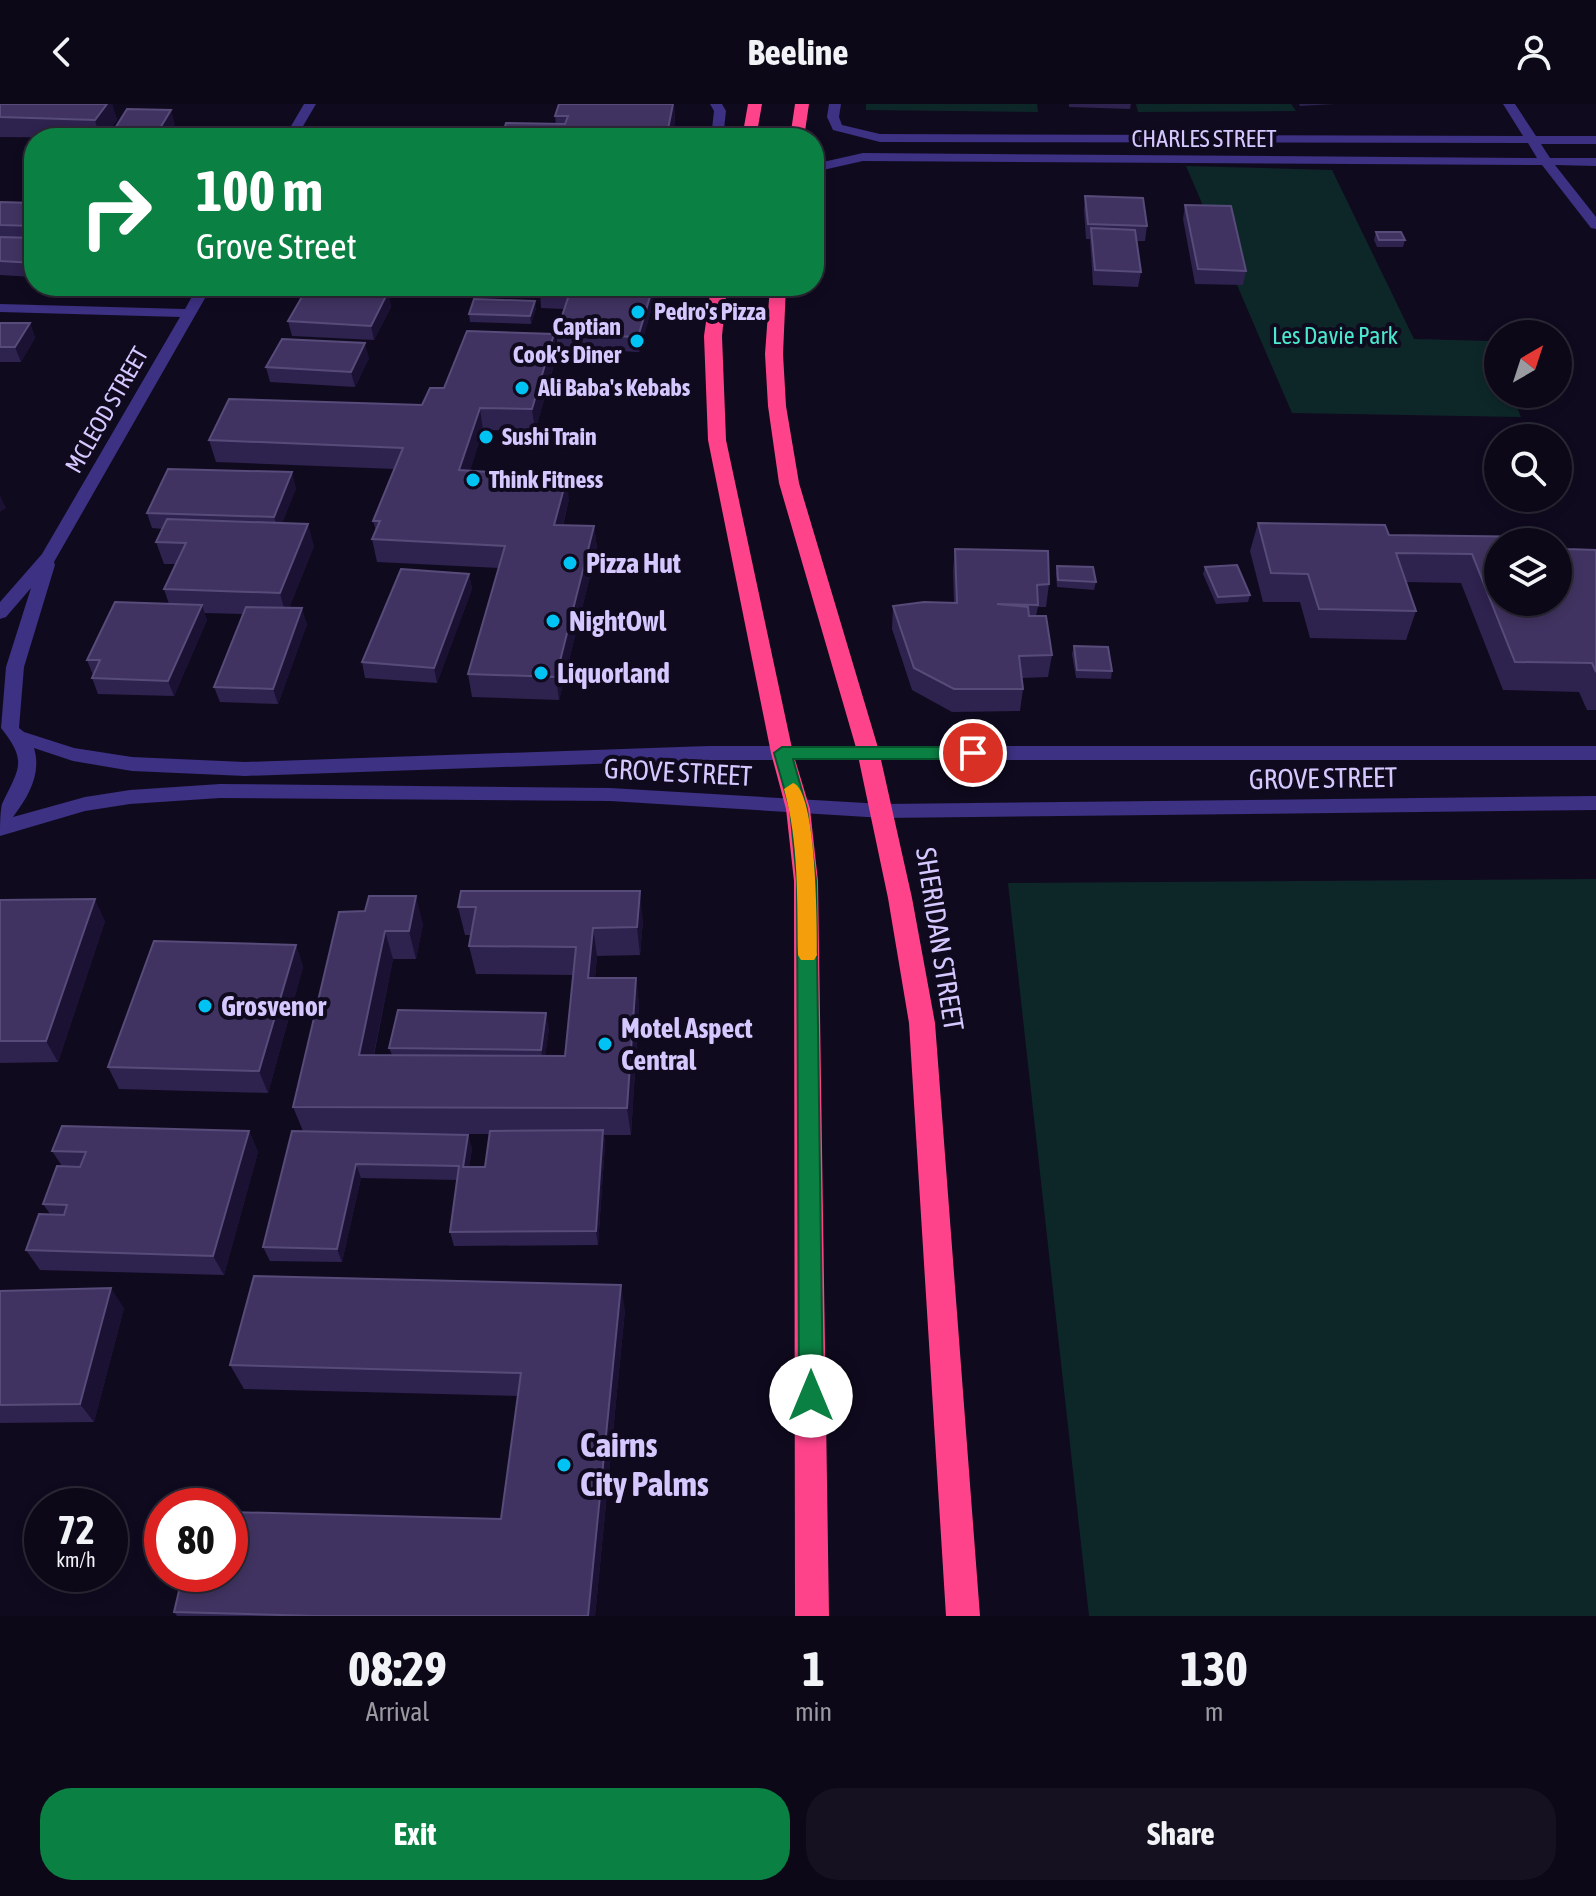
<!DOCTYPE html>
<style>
body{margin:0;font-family:"Asap Condensed",sans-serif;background:#151120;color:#f1f3f6;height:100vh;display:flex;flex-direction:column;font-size:30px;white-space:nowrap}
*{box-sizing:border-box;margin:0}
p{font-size:26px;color:#9a9aa1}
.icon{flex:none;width:44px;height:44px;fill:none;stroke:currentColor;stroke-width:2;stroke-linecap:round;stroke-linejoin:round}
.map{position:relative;height:1512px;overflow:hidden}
.sheet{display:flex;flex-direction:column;background:#0c0817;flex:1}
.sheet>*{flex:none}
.hud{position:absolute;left:24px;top:24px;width:800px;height:168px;border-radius:32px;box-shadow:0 4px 12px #0003,0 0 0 2px #2c2936;background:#0b8043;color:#fff;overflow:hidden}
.needle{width:52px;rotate:39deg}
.buttons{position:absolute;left:1484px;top:216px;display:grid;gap:16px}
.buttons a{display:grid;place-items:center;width:88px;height:88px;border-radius:50%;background:#0c0817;box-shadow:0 4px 12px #0003,0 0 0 2px #2c2936;font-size:40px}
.speed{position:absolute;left:24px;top:1384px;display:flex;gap:16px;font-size:40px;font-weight:700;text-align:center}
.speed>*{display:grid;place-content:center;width:104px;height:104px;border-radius:50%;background:#0c0817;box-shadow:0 4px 12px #0003,0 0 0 2px #2c2936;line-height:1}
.speed small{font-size:20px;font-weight:400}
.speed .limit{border:12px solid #d22;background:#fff;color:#111}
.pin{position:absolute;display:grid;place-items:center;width:68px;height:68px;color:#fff;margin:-34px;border:4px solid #fff;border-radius:50%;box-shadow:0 2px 8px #0007}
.me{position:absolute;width:88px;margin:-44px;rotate:0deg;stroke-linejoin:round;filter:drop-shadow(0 0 6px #0008)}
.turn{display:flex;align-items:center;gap:28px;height:168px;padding:0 40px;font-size:36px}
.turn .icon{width:104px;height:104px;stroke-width:2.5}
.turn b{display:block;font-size:56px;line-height:68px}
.eta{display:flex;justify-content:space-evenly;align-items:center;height:136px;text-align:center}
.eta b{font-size:48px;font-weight:700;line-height:56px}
.action{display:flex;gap:16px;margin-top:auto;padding:16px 40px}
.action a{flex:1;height:92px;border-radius:32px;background:#0b8043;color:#fff;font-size:32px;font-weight:700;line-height:92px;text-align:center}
.action a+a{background:#151120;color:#f1f3f6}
header{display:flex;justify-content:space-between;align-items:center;height:104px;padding:0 40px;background:#0c0817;font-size:36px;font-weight:700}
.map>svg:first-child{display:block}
.green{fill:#0d2729}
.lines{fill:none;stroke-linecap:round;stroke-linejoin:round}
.minor{fill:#3c3182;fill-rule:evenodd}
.highway{fill:#ff438b;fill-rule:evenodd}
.wall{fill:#2e224e;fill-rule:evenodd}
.shaded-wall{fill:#1b1133}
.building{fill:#403361;stroke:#574b7a;stroke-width:2;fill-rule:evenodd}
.route{fill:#0b8043;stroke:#07532c;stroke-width:2}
.slow{fill:#f59e0b}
.poi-dot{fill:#00c3f3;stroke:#100a1f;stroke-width:3}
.labels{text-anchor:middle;stroke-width:8;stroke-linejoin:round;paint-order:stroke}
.far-street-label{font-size:24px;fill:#d4c8ff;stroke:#100a1f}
.far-poi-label{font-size:24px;font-weight:bold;fill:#d4c8ff;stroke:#100a1f;text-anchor:start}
.far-park-label{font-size:24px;fill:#4be8d0;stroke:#100a1f}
.poi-label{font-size:28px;font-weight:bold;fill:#d4c8ff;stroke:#100a1f;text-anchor:start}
.street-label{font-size:28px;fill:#d4c8ff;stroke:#100a1f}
.near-poi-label{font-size:34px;font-weight:bold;fill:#d4c8ff;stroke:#100a1f;text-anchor:start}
</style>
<header><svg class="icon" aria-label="back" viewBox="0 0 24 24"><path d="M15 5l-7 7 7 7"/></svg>Beeline<svg class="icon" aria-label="person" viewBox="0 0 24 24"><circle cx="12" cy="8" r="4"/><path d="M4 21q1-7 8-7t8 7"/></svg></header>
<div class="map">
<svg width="1596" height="1512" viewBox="0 0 1596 1512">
<rect width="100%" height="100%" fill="#100a1f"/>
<path class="green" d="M866 0H1037L1038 8 866 6Z
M1136 0H1291L1296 7 1138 8Z
M1186 62 1332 66 1414 235 1490 237 1498 256V290H1512L1521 313 1292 309Z
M1596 775V1512H1089L1008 779Z"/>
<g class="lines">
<path class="minor" d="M304 0H316L296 34H284Z
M710 0H722L726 7 723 34H711L714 7Z
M829 0H841L839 13 842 21 880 30 1523 32 1503 0H1515L1536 32H1596V40H1541L1550 54H1596V62L1555 61 1596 113V125L1591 124 1542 61 863 57 814 68V60L863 49 1537 54 1528 39 880 38 833 26 827 13Z
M198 182H212L54 458 55 461 24 563 19 624 24 628 74 644 132 653 245 658 708 642H1596V656H708L245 672 132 667 73 657 34 644C42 670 28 693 13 713L85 693 130 686 220 680 610 684 883 700 1596 692V706L883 714 610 697 220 694 130 700 85 707 0 732C0 723 0 708 2 700 19 664 28 658 1 624L6 563 31 484 6 513 0 515V498L42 450 180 213 0 208V200L185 205Z"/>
<path class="highway" d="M748 0H762L756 34H742Z
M795 0H809L804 34H790Z
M711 182H727L722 232 726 336 793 649 810 705 818 777 829 1512H795L794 777 786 705 771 649 708 336 704 232Z
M770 182H786L783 250 786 302 799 379 879 647 912 794 935 919 980 1512H946L909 919 888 794 857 647 779 379 768 302 765 250Z"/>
</g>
<path class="wall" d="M0 0H112L117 16 103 34 0 33Z
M559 0H674L675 21 673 34H429L556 20 555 12Z
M1069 0H1131L1130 5 1069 3Z
M1299 0H1335L1300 2Z
M1085 92 1147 122 1145 137H1136L1141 168 1138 183 1093 181 1090 135H1086L1084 106Z
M0 98 34 99V173L0 171Z
M1185 101 1246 167 1243 181 1195 180 1183 115Z
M1376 128 1405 136 1403 143H1377L1374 136Z
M290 182H320L319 184 388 188 391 203 374 236 292 232 288 217 304 189H291Z
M542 182H633L632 185 652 186 653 200 639 248 558 244 556 230 564 205 541 204 540 189Z
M536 204 531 220 470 218 469 210Z
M0 219H30L35 234 21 258H0Z
M554 230 557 251 535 327 483 326 470 366 569 395 563 421 594 422 597 444 559 596 472 593 468 570 499 464 377 458 372 435 376 427 373 417 394 365 216 358 209 336 422 301 444 284Z
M369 254 355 283 270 278 266 263Z
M296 384 282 419 314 442 289 504 307 520 278 600 220 598 214 583 243 510 204 509 207 516 174 592 98 590 92 574 93 571 87 556 169 500 164 485 175 460H164L156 438 163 425 152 424 147 409Z
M1258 419 1389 431 1567 445 1596 446V606H1587L1579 588 1503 586 1461 479 1406 478 1416 507 1406 536 1310 534 1300 498H1263L1250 447Z
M955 445 1049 480 1046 503H1038L1036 512 1052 551 1048 573 1022 574 1023 585 1020 607 952 608 912 586 892 525 893 502 954 499 953 467Z
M1057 462 1096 478 1094 486 1057 483 1056 469Z
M1205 463 1250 491 1248 498 1216 500 1203 470Z
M469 470 472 485 437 579 365 574 362 558Z
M1074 542 1112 567 1111 575 1076 574 1072 550Z
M461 787 643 816 640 851 597 852 595 874H636L639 902 631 1031H604L605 1040 598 1141 454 1142 450 1128 457 1076 361 1074 342 1158 270 1157 263 1143 303 1027 293 1003 339 808 423 820 416 855H393L374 951H392L389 944 549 924 545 952H565L573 871 476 870 469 842 471 831H465L458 803ZM438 1030H489L485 1063H469L472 1045 468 1031Z
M0 796 105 817 58 958 0 959Z
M296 841 303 863 268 989 119 985 108 963Z
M249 1027 258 1048 224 1171 40 1166 26 1146 50 1110 43 1100 62 1062 52 1047Z
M124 1204 94 1318 0 1319V1301Z
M625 1206 595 1512H177L174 1508 501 1415 518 1292 244 1285 230 1261Z"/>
<path class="shaded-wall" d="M107 0H112L117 16 103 34H100L95 16Z
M673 0H674L675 21 673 34H668V25Z
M171 6 175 20 166 34H154Z
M652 186 653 200 639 248 638 233Z
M388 188 391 203 374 236 371 222Z
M535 197 536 204 531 220 530 212Z
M30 219 35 234 21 258 15 243Z
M554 230 557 251 535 327 532 305Z
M365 239 369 254 355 283 351 268Z
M480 304 483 326 463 388 459 366Z
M292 368 296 384 279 428 274 413Z
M567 373 569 395 557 443 554 421Z
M0 391 6 404 0 408Z
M308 420 314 442 286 512 280 489Z
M594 422 597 444 559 596 556 573Z
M469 470 472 485 437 579 434 564Z
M202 501 207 516 174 592 168 577Z
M302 504 307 520 278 600 273 585Z
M640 787 643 816 640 851 637 823Z
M416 792 423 820 416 855 409 827Z
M95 795 105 817 58 958 46 937Z
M593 824 597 852 592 902 588 874Z
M385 827 393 855 368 978 359 951Z
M296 841 303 863 268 989 259 967Z
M636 874 639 902 631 1031 627 1004Z
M546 909 549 924 544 961 541 946Z
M603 1026 605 1040 598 1141 596 1127Z
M249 1027 258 1048 224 1171 213 1152Z
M468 1031 472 1045 467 1078 463 1063Z
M356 1060 361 1074 342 1158 337 1145Z
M621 1181 625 1206 595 1512H588Z
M111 1184 124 1204 94 1318 80 1300Z"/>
<path class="building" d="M0 0H107L95 16 0 13Z
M559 0H673L668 25 656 24 654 34H429L433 24 504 26 506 19 565 20 568 12H555Z
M127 5 171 6 154 34H109Z
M1085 92 1143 94 1147 122 1088 120Z
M0 98 34 99V122L0 121Z
M1185 101 1231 102 1246 167 1198 165Z
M1091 124 1135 126 1141 168 1095 166Z
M1376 128H1401L1405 136H1379Z
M0 133 34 134V159L0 157Z
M542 182H577L652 186 638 233 556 230 569 191 540 189Z
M307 184 388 188 371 222 288 217Z
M474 195 535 197 530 212 469 210Z
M0 219H30L15 243H0Z
M467 227 554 230 532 305 480 304 459 366 567 373 554 421 594 422 556 573 468 570 505 442 372 435 380 417H373L403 344 209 336 229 295 422 301 430 284H444Z
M282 235 365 239 351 268 266 263Z
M168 365 292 368 274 413 147 409Z
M167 415 308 420 280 489 164 485 186 439 156 438Z
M1258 419 1385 421 1389 431 1552 433 1567 445 1596 446V568L1592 559 1515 558 1472 450 1396 449 1416 507 1319 505 1308 470 1271 469ZM1498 438H1558V498H1498Z
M955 445 1048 447 1049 480 1037 481 1038 501 997 500 1028 503 1029 512H1046L1052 551 1019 552 1023 585H954L914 564 893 502 924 498 957 499Z
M1237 461 1250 491 1218 493 1205 463Z
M1057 462 1093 463 1096 478 1058 476Z
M401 465 469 470 434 564 362 558Z
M115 498 202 501 168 577 92 574 100 556H87Z
M246 503 302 504 273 585 214 583Z
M1074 542 1108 543 1112 567 1077 566Z
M461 787H640L637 823 593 824 588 874H636L627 1004 293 1003 339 808 365 807 369 792H416L409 827H385L359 951 565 952 576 843 469 842 476 803H458Z
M95 795 46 937H0V796Z
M154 837 296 841 259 967 108 963Z
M398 906 546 909 541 946 389 944Z
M62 1022 249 1027 213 1152 26 1146 39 1110 64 1111 67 1101 43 1100 57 1062 80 1063 86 1048 52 1047Z
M603 1026 596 1127 450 1128 459 1062 356 1060 337 1145 263 1143 292 1027 468 1031 463 1063H485L490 1027Z
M254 1172 621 1181 588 1512H316L174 1508 183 1470H230V1408L501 1415 521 1269 230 1261Z
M111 1184 80 1300 0 1301V1187Z"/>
<path class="route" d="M782 643H973L982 649 973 655H793L807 705 816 777 823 1292 819 1300 811 1303 803 1300 799 1292 797 777 790 705 774 649Z"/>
<path class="slow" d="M793 679C817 686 817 824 817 851L814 856H801L798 851C797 796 799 738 784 685Z"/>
<g class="poi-dot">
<circle cx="638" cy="208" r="8"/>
<circle cx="637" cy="237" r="8"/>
<circle cx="522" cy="284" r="8"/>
<circle cx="486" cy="333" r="8"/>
<circle cx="473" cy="376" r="8"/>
<circle cx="570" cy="459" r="8"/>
<circle cx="553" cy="517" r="8"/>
<circle cx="541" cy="569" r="8"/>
<circle cx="205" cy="902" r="8"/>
<circle cx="605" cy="940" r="8"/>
<circle cx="564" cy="1361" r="8"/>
</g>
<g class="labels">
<g class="far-street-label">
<text x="1204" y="43">CHARLES STREET</text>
<text transform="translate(107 306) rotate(-60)" y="8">MCLEOD STREET</text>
</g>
<g class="far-poi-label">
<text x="654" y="216">Pedro's Pizza</text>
<text x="621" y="231" text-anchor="end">Captian<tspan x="621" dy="28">Cook's Diner</tspan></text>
<text x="538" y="292">Ali Baba's Kebabs</text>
<text x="502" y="341">Sushi Train</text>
<text x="489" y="384">Think Fitness</text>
</g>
<g class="far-park-label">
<text x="1335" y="240">Les Davie Park</text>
</g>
<g class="poi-label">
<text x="586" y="469">Pizza Hut</text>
<text x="569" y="527">NightOwl</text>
<text x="557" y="579">Liquorland</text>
<text x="221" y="912">Grosvenor</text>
<text x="621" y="934">Motel Aspect<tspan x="621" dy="32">Central</tspan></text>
</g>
<g class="street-label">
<text transform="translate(678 668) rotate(3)" y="10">GROVE STREET</text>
<text transform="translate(1323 674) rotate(-1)" y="10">GROVE STREET</text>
<text transform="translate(940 835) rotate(81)" y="10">SHERIDAN STREET</text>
</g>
<g class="near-poi-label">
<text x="580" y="1353">Cairns<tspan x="580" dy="39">City Palms</tspan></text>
</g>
</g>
</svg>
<div class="buttons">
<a><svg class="needle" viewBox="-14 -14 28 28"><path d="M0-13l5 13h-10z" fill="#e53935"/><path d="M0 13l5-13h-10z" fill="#9a9aa1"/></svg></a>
<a><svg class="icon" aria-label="search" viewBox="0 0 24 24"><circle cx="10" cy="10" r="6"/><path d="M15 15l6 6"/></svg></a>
<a><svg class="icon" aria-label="layers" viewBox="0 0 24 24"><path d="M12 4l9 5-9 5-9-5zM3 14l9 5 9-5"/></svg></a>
</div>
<div class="speed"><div>72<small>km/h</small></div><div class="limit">80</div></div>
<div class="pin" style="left:973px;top:649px;background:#d93025"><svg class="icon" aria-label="arrive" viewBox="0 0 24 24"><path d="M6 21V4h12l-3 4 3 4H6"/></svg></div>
<svg class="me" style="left:811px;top:1292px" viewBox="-20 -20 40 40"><circle r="19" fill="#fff"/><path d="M0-13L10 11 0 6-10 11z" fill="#0b8043"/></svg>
<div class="hud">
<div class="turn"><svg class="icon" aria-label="right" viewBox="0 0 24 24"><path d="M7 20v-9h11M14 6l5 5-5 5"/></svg><div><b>100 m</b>Grove Street</div></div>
</div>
</div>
<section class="sheet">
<div class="eta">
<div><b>08:29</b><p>Arrival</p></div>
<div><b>1</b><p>min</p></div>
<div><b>130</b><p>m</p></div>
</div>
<div class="action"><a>Exit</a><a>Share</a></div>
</section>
